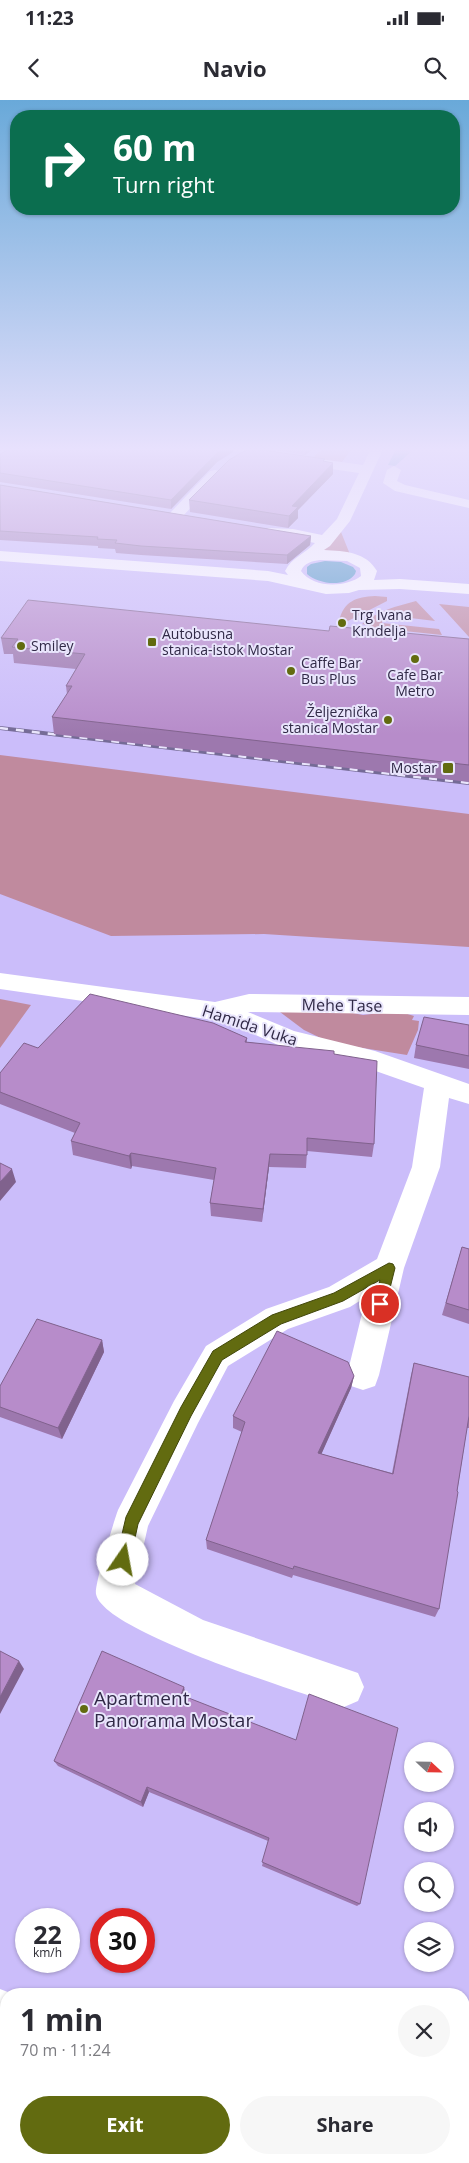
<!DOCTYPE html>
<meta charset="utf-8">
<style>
body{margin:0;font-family:"Open Sans",sans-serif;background:#f7f7f7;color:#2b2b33;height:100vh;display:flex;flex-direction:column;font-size:19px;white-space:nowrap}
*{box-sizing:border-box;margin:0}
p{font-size:16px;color:#7c7c81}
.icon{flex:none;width:28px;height:28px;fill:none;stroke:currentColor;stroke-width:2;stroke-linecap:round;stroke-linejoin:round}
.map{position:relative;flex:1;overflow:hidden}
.sheet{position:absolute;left:0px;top:1888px;width:470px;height:176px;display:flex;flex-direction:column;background:#fff;border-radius:20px 20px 0 0;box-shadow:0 1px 4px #0004}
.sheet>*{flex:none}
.top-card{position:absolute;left:10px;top:10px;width:450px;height:105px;border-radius:20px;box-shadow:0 1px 4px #0004;background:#0b6e4f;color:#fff;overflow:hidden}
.needle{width:32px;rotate:112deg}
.buttons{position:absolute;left:404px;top:1642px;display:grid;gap:10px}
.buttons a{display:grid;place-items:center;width:50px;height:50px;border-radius:50%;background:#fff;box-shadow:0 1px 4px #0004;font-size:25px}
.speed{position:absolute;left:15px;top:1808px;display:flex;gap:10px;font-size:25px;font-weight:700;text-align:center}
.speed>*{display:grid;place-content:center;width:65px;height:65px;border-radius:50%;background:#fff;box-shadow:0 1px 4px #0004;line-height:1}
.speed small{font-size:12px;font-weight:400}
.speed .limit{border:8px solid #d22;background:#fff;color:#111}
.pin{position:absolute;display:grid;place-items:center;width:42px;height:42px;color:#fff;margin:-21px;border:2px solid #fff;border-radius:50%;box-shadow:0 1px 5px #0007}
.me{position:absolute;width:55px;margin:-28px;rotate:12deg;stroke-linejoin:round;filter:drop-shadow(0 0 4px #0008)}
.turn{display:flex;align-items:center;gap:18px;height:105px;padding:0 20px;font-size:22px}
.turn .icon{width:65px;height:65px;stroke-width:2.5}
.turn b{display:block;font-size:35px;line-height:42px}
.round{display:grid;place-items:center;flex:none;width:52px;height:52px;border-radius:26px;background:#f7f7f7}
.overview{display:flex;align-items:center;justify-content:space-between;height:85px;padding:0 20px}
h1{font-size:30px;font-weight:700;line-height:38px}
.cta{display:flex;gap:10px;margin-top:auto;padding:10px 20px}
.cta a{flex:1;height:58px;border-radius:30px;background:#626b10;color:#fff;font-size:20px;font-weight:700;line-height:58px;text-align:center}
.cta a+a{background:#f7f7f7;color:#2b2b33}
.status{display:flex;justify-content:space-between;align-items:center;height:35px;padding:0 25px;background:#fff;direction:ltr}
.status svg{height:14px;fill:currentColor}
header{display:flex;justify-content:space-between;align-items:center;height:65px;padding:0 20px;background:#fff;font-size:22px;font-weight:700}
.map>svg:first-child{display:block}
.green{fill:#c08a9e}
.water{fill:#4b98c3}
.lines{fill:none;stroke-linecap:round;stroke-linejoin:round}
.minor{fill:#fff;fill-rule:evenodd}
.major{fill:#fff;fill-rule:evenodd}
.rail-casing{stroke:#756b96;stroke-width:4}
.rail{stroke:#e9e5fc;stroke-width:2.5;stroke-dasharray:8;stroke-linecap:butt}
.wall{fill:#9d78ae}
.shaded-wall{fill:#80628d}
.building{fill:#b78cca;stroke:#80628d}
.route{fill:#626b10;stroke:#40460a}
.poi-dot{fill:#626b10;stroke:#e9e5fc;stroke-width:2}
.labels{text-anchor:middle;stroke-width:4;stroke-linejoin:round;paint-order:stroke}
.far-poi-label{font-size:14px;fill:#302946;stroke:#e9e5fc;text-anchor:start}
.street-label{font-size:16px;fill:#302946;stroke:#e9e5fc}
.near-poi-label{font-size:19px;fill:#302946;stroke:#e9e5fc;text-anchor:start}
</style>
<div class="status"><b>11:23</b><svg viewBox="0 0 49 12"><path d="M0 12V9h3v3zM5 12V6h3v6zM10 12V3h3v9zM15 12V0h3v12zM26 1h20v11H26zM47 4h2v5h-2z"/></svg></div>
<header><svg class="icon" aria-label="back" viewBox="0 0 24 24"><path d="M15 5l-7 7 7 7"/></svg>Navio<svg class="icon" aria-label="search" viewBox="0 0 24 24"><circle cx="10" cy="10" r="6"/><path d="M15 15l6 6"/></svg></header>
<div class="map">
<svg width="469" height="2063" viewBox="0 0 469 2063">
<rect width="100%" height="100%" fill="#cbbdfa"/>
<path class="green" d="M325 347H353L342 362 311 359Z
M337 432H341L351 457 320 451Z
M375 496 387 497V501L344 523 339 521C344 501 356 497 375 496Z
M416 501 435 521 386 515 382 523 439 529 442 535 376 528 362 524C377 511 397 506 416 501Z
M439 504 469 507V537Z
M0 655 469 714V847L264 834 111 836 0 794Z
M0 899 31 905 0 948Z
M332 909 363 915 398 911 414 916 412 920 419 921 418 930 407 955 331 943 304 930 280 912Z"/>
<path class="water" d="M397 347H408L406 349 411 352 395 366 388 365Z
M325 461 341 462 353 467 356 471 355 474C345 488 318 484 307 474V467L311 464Z"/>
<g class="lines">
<path class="minor" d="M230 347H251L276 353 363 365 372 347H384L350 421 330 446 324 450C345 451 366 452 377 471L374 480 400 479 469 484V494L400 489 359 490 349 493 326 494 268 481 0 461V451L268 471 288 475 285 471C292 457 305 454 315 443L268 434 266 431 268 428 293 429 322 435 337 419 359 373 276 361 232 350ZM320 460 347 461 360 468 361 476C345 488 313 488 301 471 304 463 312 461 320 460Z
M394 366 401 370 397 381 405 385 469 400V408L395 391 383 383 387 370Z
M215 370 220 371 222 374 220 377 181 418H171L169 415 171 412 210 371Z
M0 873 215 902 249 894 469 897V915L248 912 294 931 375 951 469 984V1004L449 998 440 1067 404 1168 379 1275 375 1286 363 1290 351 1286 347 1275 366 1197 350 1207 288 1229 228 1266 198 1323 148 1426 135 1484 203 1520 358 1573 364 1587 358 1601 344 1607C303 1593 103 1532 96 1494 94 1486 114 1421 118 1410L174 1301 206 1246 266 1209 329 1187 377 1159 412 1067 424 988 370 969 278 945 236 926 214 920 0 889Z"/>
<path class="major" d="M0 1889 13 1894H6V1937L0 1935Z
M464 2032H469V2063H442L440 2058H464Z"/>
<defs>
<path id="rail" d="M0 628 469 683"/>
</defs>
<use href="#rail" class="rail-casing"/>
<use href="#rail" class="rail"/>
</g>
<path class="wall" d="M259 347H316L305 355Z
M233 352 217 362 171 409 0 382V354Z
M276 352 333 363V374L298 410V418L288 428 190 412 189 400Z
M0 385 311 436 310 445 287 464 141 455 116 453 115 449 98 448V446L0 440Z
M329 531 469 539V682L54 634 52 617 67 594 66 586 76 569 14 563 13 554H4L1 538Z
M469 925V969L414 958 416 945Z
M247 938V942L334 954 374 1044 372 1057 307 1051 306 1068 269 1067 262 1122 211 1116 210 1103 214 1080 132 1066 131 1069 73 1055 71 1041 75 1033 0 1004V973L38 948Z
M462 1147 469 1149V1224L442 1215Z
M102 1240 104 1252 62 1339 0 1317V1286Z
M414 1263 469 1277V1328H467L439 1509 435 1517 293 1475 292 1478 207 1449 206 1440 242 1332 233 1328V1316L354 1276 351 1288 321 1354 392 1373 411 1275Z
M184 1587 185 1594 184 1597 360 1804 357 1806 262 1766 268 1741 149 1692 143 1707 58 1666 54 1661Z
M244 2058H264L287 2063H243Z"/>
<path class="shaded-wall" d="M0 347H8L0 351Z
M227 347H233V352L217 362 171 409V400L217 353Z
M305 347H316L305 355Z
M333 363V374L298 410V418L288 428 289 416 292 406Z
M311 436 310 445 287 464V455Z
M131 1053 132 1066 131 1069 129 1056Z
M270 1054 269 1067 262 1122 263 1109Z
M12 1069 16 1082 0 1101V1082Z
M102 1240 104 1252 62 1339 58 1328Z
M354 1276 351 1288 317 1364 318 1353Z
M19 1561 24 1569 0 1614V1597Z
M184 1587 185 1594 182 1602 181 1595Z
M147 1687 149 1692 143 1707 141 1702Z"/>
<path class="building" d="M14 347H227L217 353 171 400 0 373V354Z
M251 347 276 352 325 359 323 361 333 363 292 406 298 407 289 416 189 400 229 360Z
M0 385 311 436 287 455 141 446 115 443 117 440 97 439 98 437 0 431Z
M28 500 329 531 330 526 469 539V665L52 617 72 586H66L85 554 12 547 18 539 1 538Z
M90 894 213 923 247 938 245 942 334 951V954L377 961 374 1044 307 1038V1055L270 1054 263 1109 210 1103 216 1068 131 1053 129 1056 71 1041 80 1023 0 992V973L24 943 38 948Z
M424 917 469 925V956L416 945Z
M0 1063 12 1069 0 1082Z
M462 1147 469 1149V1210L446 1203Z
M37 1219 102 1240 58 1328 0 1307V1286Z
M277 1231 348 1262 354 1276 318 1353 393 1374 414 1263 469 1277V1316L457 1391 458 1392 439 1509 294 1466 293 1469 206 1440 245 1322 233 1316Z
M0 1551 19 1561 0 1597Z
M102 1551 184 1587 181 1595 296 1640 309 1594 398 1628 360 1804 262 1762 269 1738 147 1687 141 1702 54 1661Z
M245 2058 266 2063H244Z"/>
<linearGradient id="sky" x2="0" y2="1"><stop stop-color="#69a9d9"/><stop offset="0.55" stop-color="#e8e1fd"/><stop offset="1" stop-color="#e8e1fd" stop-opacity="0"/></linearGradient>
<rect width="469" height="635" fill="url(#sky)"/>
<path class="route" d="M389 1163 393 1164 395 1168 385 1208 380 1209 376 1208 374 1204 380 1180 343 1201 281 1224 222 1260 191 1316 138 1424 129 1466 123 1468 118 1466 116 1460 126 1417 181 1307 213 1251 272 1215 334 1193Z"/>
<g class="poi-dot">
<circle cx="342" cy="523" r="5"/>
<rect x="147" y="537" width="10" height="10" rx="2.5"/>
<circle cx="21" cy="546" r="5"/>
<circle cx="415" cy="559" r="5"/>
<circle cx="291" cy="571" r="5"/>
<circle cx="388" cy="620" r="5"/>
<rect x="442" y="662" width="12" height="12" rx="2.5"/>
<circle cx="84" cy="1609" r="5"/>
</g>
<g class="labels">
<g class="far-poi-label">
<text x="352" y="520">Trg Ivana<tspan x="352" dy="16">Krndelja</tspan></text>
<text x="162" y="539">Autobusna<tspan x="162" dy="16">stanica-istok Mostar</tspan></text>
<text x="31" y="551">Smiley</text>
<text x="301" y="568">Caffe Bar<tspan x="301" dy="16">Bus Plus</tspan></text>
<text x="415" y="580" text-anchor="middle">Cafe Bar<tspan x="415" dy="16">Metro</tspan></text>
<text x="378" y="617" text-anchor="end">Željeznička<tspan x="378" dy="16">stanica Mostar</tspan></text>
<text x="437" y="673" text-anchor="end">Mostar</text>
</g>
<g class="street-label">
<text transform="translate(342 905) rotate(1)" y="6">Mehe Tase</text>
<text transform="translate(250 925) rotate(18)" y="6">Hamida Vuka</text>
</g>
<g class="near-poi-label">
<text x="94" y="1605">Apartment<tspan x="94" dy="22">Panorama Mostar</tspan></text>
</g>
</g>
</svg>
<div class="buttons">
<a><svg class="needle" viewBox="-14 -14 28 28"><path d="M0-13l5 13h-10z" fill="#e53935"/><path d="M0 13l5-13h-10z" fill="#7c7c81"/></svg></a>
<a><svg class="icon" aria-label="sound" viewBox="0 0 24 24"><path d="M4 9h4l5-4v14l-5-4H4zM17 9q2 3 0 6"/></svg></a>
<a><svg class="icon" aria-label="search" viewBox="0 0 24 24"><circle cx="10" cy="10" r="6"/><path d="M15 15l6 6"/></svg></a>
<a><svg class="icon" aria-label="layers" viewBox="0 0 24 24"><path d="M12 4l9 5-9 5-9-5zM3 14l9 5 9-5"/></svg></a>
</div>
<div class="speed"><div>22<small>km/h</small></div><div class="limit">30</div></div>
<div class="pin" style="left:380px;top:1204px;background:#d93025"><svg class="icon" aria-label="arrive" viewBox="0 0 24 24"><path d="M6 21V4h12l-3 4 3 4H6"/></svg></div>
<svg class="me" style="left:123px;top:1460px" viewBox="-20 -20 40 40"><circle r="19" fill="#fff"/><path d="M0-13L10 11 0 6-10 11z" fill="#626b10"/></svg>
<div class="top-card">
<div class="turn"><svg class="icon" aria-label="right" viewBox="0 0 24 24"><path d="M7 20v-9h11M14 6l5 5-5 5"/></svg><div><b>60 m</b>Turn right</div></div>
</div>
<section class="sheet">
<div class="overview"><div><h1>1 min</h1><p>70 m · 11:24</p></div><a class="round"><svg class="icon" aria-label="close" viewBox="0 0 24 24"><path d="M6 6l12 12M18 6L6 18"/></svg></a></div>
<div class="cta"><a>Exit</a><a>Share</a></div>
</section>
</div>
